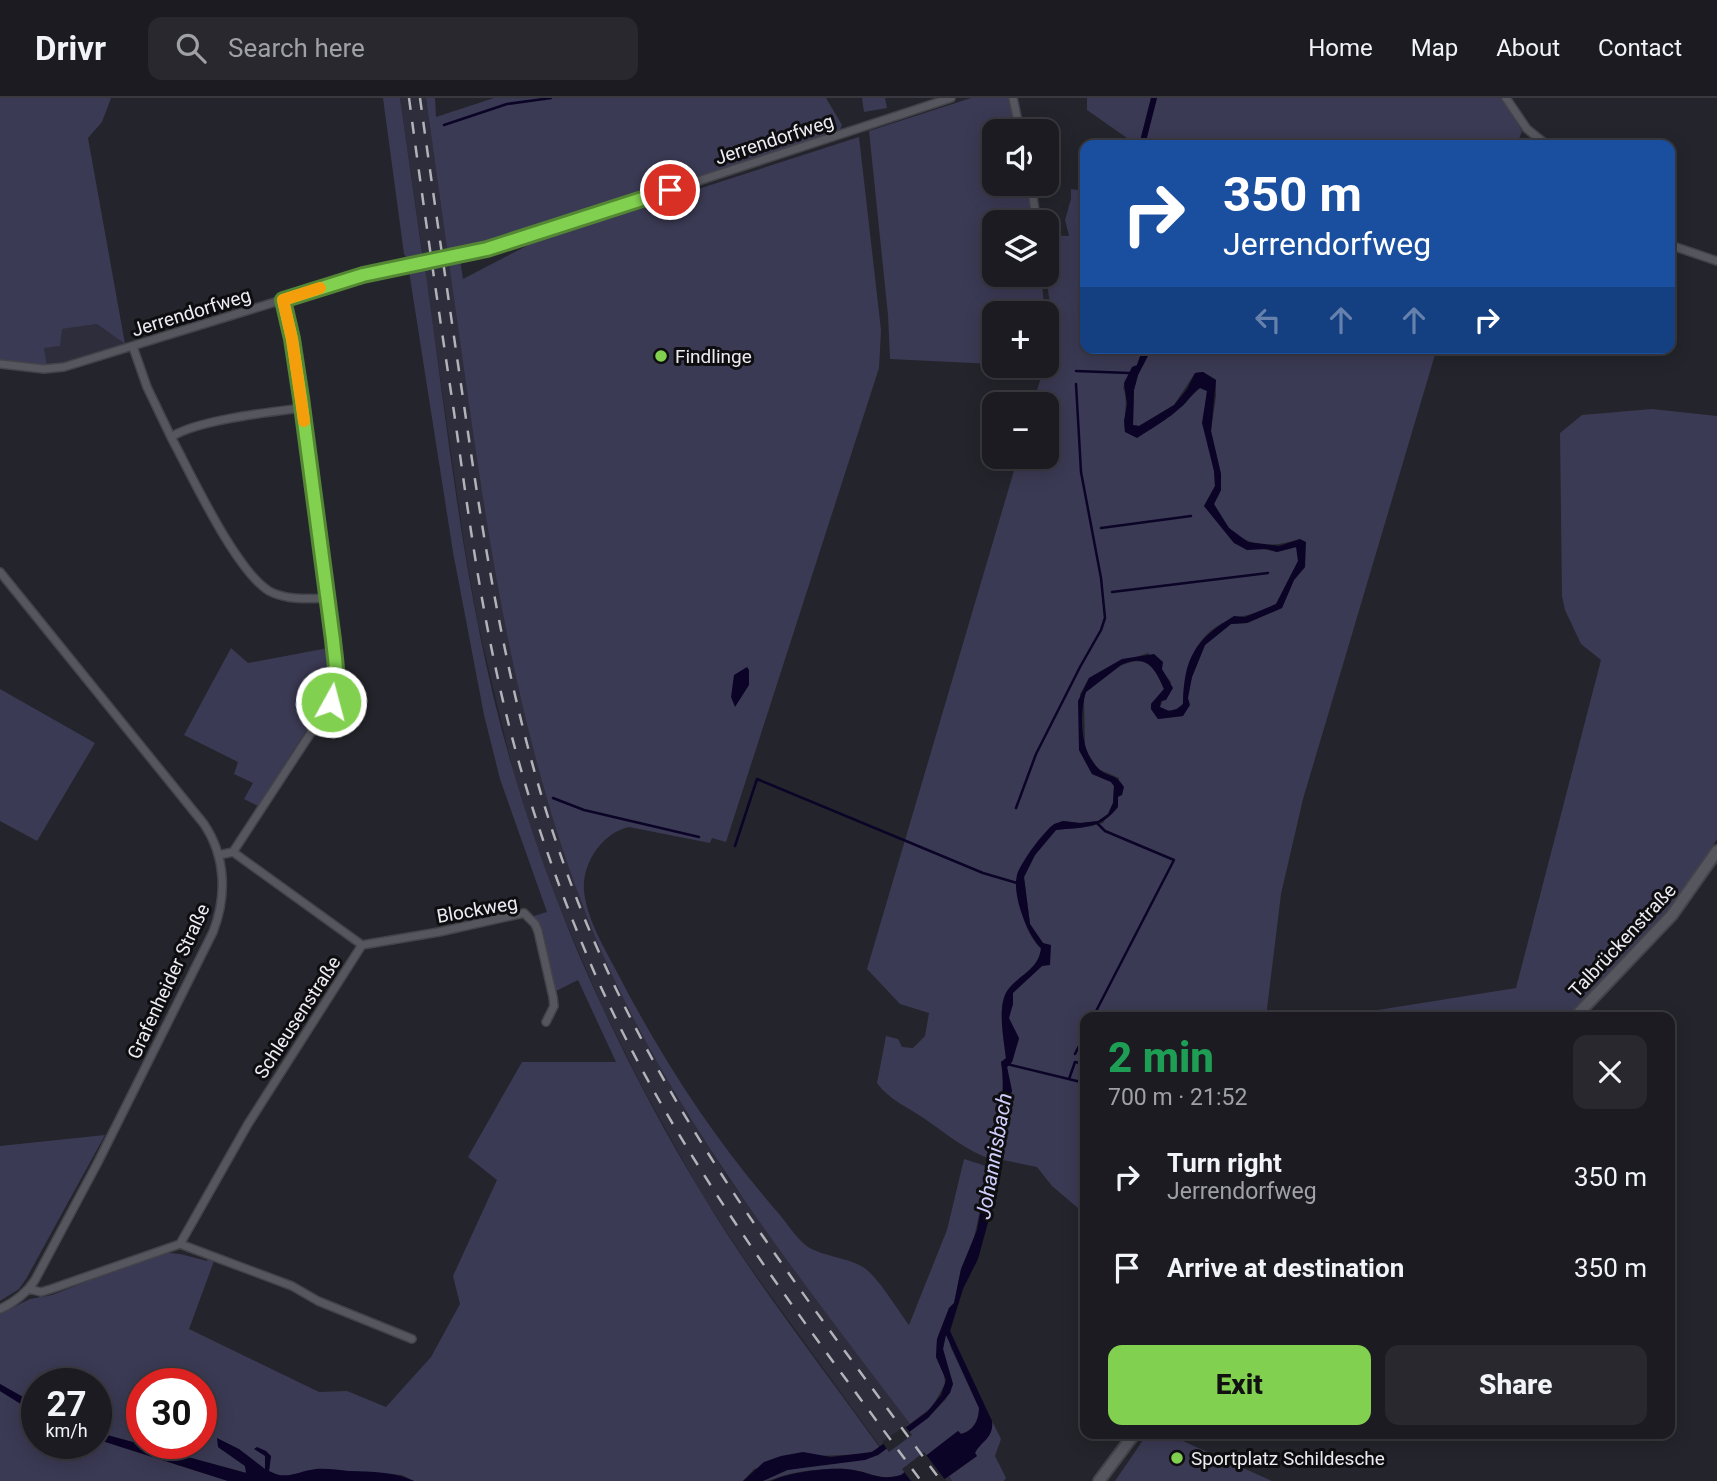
<!DOCTYPE html>
<meta charset="utf-8">
<style>
body{margin:0;font-family:Roboto,sans-serif;background:#28282e;color:#f1f3f6;height:100vh;display:flex;flex-direction:column;font-size:26px;white-space:nowrap}
*{box-sizing:border-box;margin:0}
p{font-size:23px;color:#a0a1a5}
.icon{flex:none;width:38px;height:38px;fill:none;stroke:currentColor;stroke-width:2;stroke-linecap:round;stroke-linejoin:round}
.map{position:relative;flex:1;overflow:hidden}
.panel{position:absolute;left:1080px;top:914px;width:595px;height:427px;display:flex;flex-direction:column;background:#1b1b21;border-radius:14px;box-shadow:0 4px 18px #0003,0 0 0 2px #39393f}
.panel>*{flex:none}
.top-card{position:absolute;left:1080px;top:42px;width:595px;height:214px;border-radius:14px;box-shadow:0 4px 18px #0003,0 0 0 2px #39393f;background:#1a4fa0;color:#fff;overflow:hidden}
.tools{position:absolute;left:982px;top:21px;display:grid;gap:14px}
.tools a{display:grid;place-items:center;width:77px;height:77px;border-radius:14px;background:#1b1b21;box-shadow:0 4px 18px #0003,0 0 0 2px #39393f;font-size:35px}
.speed{position:absolute;left:21px;top:1270px;display:flex;gap:14px;font-size:35px;font-weight:700;text-align:center}
.speed>*{display:grid;place-content:center;width:91px;height:91px;border-radius:50%;background:#1b1b21;box-shadow:0 4px 18px #0003,0 0 0 2px #39393f;line-height:1}
.speed small{font-size:18px;font-weight:400}
.speed .limit{border:10px solid #d22;background:#fff;color:#111}
.pin{position:absolute;display:grid;place-items:center;width:60px;height:60px;color:#fff;margin:-30px;border:4px solid #fff;border-radius:50%;box-shadow:0 2px 7px #0007}
.me{position:absolute;width:77px;margin:-38px;rotate:7deg;stroke-linejoin:round;filter:drop-shadow(0 0 5px #0008)}
.turn{display:flex;align-items:center;gap:24px;height:147px;padding:0 28px;font-size:32px}
.turn .icon{width:91px;height:91px;stroke-width:2.5}
.turn b{display:block;font-size:49px;line-height:60px}
.lanes{display:flex;align-items:center;height:66px;padding:0 28px;background:#0003;justify-content:center;gap:35px;direction:ltr}
.lanes .off{opacity:.35}
.round{display:grid;place-items:center;flex:none;width:74px;height:74px;border-radius:14px;background:#28282e}
.overview{display:flex;align-items:center;justify-content:space-between;height:119px;padding:0 28px}
h1{font-size:42px;font-weight:800;line-height:52px;color:#1e9e55}
.action{display:flex;gap:14px;margin-top:auto;padding:14px 28px}
.action a{flex:1;height:80px;border-radius:14px;background:#81d050;color:#111;font-size:28px;font-weight:800;line-height:80px;text-align:center}
.action a+a{background:#28282e;color:#f1f3f6}
ul{padding:0;list-style:none}
li{display:flex;align-items:center;gap:21px;height:91px;padding:0 28px}
li div{flex:1}
li b{display:block;font-size:26px}
li em{font-style:normal}
header{display:flex;align-items:center;gap:42px;box-sizing:border-box;height:98px;padding:0 35px;background:#1b1b21;border-bottom:2px solid #39393f}
header strong{font-size:33px}
nav{display:flex;gap:38px;margin-inline-start:auto;font-size:24px}
.search{width:490px;height:63px;background:#28282e;display:flex;align-items:center;gap:18px;box-sizing:border-box;padding:0 24px;border-radius:14px;color:#a0a1a5;font-size:26px}
.map>svg:first-child{display:block}
.built{fill:#2d2d3b}
.green{fill:#3b3a54;fill-rule:evenodd}
.water{fill:#0b0427}
.pier{fill:#24242c}
.lines{fill:none;stroke-linecap:round;stroke-linejoin:round}
.stream{stroke:#0b0427;stroke-width:2.5}
.minor-casing{stroke:#43434a;stroke-width:10}
.secondary-casing{stroke:#43434a;stroke-width:14}
.minor{stroke:#56565f;stroke-width:7}
.secondary{stroke:#56565f;stroke-width:10}
.rail{stroke:#b2b2b9;stroke-width:2.5;stroke-dasharray:12 12;stroke-linecap:butt}
.minor-bridge-casing{stroke:#43434a;stroke-width:10;stroke-linecap:butt}
.minor-bridge{stroke:#56565f;stroke-width:7}
.route-casing{stroke:#548734;stroke-width:18}
.route{stroke:#81d050;stroke-width:12}
.slow{stroke:#f59e0b;stroke-width:12}
.poi-dot{fill:#81d050;stroke:#0e0e11;stroke-width:2.5}
.labels{text-anchor:middle;stroke-width:6;stroke-linejoin:round;paint-order:stroke}
.street-label{font-size:19px;fill:#ececf2;stroke:#0e0e11}
.poi-label{font-size:19px;fill:#ececf2;stroke:#0e0e11;text-anchor:start}
.water-label{font-size:21px;font-style:italic;fill:#d0cffb;stroke:#0e0e11}
</style>
<header>
<strong>Drivr</strong>
<div class="search"><svg class="icon" aria-label="search" viewBox="0 0 24 24"><circle cx="10" cy="10" r="6"/><path d="M15 15l6 6"/></svg>Search here</div>
<nav><a>Home</a><a>Map</a><a>About</a><a>Contact</a></nav>
</header>
<div class="map">
<svg width="1717" height="1383" viewBox="0 0 1717 1383">
<rect width="100%" height="100%" fill="#24242c"/>
<path class="built" d="M400 0H426L472 323 498 486 532 644 547 701 554 704 581 804 624 900 651 950 686 1013 729 1081 952 1383H905L747 1165 702 1097 640 985 602 908 560 811 536 748 513 673 478 526 465 452Z
M97 226 125 246 57 267H47L44 249 59 248 61 231Z"/>
<path class="green" d="M0 0H111L102 24 88 40 125 246 97 226 62 231 60 248 44 250 47 267 0 263Z
M383 0H400L423 162 409 164 404 156Z
M426 0H435L436 19 494 0H826L842 27 839 34 536 130 459 150V155L448 157Z
M862 0H885L887 10 864 14Z
M971 0H1009L1016 33H994V86H1028L1034 124H994V177H1041L1045 215H994V266L890 261 888 217 869 33Z
M1087 0H1151L1139 47H1125L1127 40 1087 12Z
M1157 0H1502L1522 33 1517 47H1145Z
M859 39 881 232 879 270 726 744 712 740 710 745 629 729C602 735 582 765 584 793 587 822 605 851 618 876 663 963 716 1044 780 1117 788 1127 798 1142 808 1149 824 1159 853 1160 867 1172 881 1184 897 1211 909 1227L947 1132 964 1061 989 1069 973 1145 961 1171 954 1205 949 1210 937 1241 936 1259 944 1276 945 1286 932 1309 910 1326C787 1163 654 997 581 803 504 598 480 379 449 165L460 162 463 181 534 144Z
M1071 91 1085 93V250H1143L1137 267 1123 289C1129 304 1123 318 1125 334L1151 331 1160 323 1171 318 1200 290 1207 293 1204 329 1214 373 1215 388 1204 408 1234 445 1277 454 1297 449 1298 463 1276 506C1263 513 1249 517 1235 520 1195 532 1184 569 1183 606 1176 613 1169 615 1160 609L1171 584 1148 555 1112 567 1089 580 1080 596 1079 652 1092 676 1111 684 1114 688 1113 705 1108 716 1098 723 1080 725 1063 723 1050 729 1017 776C1019 803 1021 830 1041 851 1039 872 1018 877 1007 894 997 909 1004 943 1006 961L1001 964C1004 987 1003 1014 994 1037 992 1043 985 1043 986 1050 986 1051 990 1060 990 1061 965 1052 947 1036 925 1021 908 1009 889 1002 877 985L886 938 898 941 902 949 913 950 925 938 929 915 900 906 867 871 1018 359H1046V306H1033L1044 269 1028 268H1046L1047 224 1051 261H1057L1046 177 1047 137 1069 138 1065 122 1071 101Z
M425 170C449 338 465 510 513 672 556 821 622 963 702 1096 755 1184 820 1266 880 1350L866 1356 819 1358 754 1371 743 1383H414L402 1377 318 1371 282 1379 269 1373 271 1358H266L265 1371 253 1363 218 1349 245 1368 247 1375 96 1334V1286H37V1307L0 1286V1216L30 1201 52 1197 122 1170 169 1155 180 1156 207 1163 208 1161 214 1163 189 1231 319 1294 347 1293 386 1309 431 1259 460 1206 453 1178 497 1082 468 1059 522 964H616L578 882 554 894 543 833 534 818 547 814 500 681 484 617 453 454 409 173ZM142 1286H201V1346H142Z
M1152 250H1437L1303 701 1281 796 1266 919H1085V1116L1052 1088 1037 1069 998 1061 1005 1013 1012 993 1007 969 1012 964 1019 941 1008 920 1013 906 1012 895 1042 868 1043 845 1030 826 1024 779 1035 757 1056 732 1091 728 1103 725 1118 699 1119 680 1098 671 1085 651 1084 600 1086 594 1120 568C1147 555 1155 570 1164 591L1151 606V611L1158 621 1183 618 1192 579 1205 547 1231 526 1247 525 1282 510 1294 482 1305 469 1300 441C1261 454 1231 445 1214 406L1221 392V376L1211 333 1216 298V282L1203 274 1195 275 1174 307 1139 328 1133 327 1134 292 1138 277Z
M1652 311 1717 318V741L1682 795 1664 816 1566 919H1334L1516 890 1601 562 1581 546 1565 512 1562 498 1560 335 1582 317Z
M231 550 248 565 328 550 331 579 330 595 258 708 244 701 253 685 234 676 238 664 184 637Z
M0 591 95 645 37 743 0 723Z
M105 1037 26 1181 19 1191 0 1203V1048Z
M945 1237 948 1238 951 1250 979 1310C979 1322 973 1333 961 1336L958 1333 901 1377C879 1383 873 1375 854 1372 835 1369 808 1372 789 1376 779 1378 772 1383 763 1383L788 1372 878 1357 928 1320 946 1301 953 1286 943 1251Z
M0 1293 37 1316V1346H96V1341L228 1383H0Z
M992 1323 1001 1341 995 1358 1006 1380 1004 1383H952L949 1378 977 1358 975 1355C980 1344 994 1337 992 1323Z
M1148 1335H1165L1272 1383H1115Z"/>
<path class="water" d="M1151 0H1157L1145 47H1139Z
M1143 250H1152L1138 277 1134 292 1133 327 1139 328 1174 307 1187 291 1195 275 1203 274 1216 282 1211 333 1221 376V392L1214 406 1229 430 1248 444 1279 448 1300 441 1306 444 1305 469 1294 482 1282 510 1247 525 1231 526 1205 547 1192 579 1188 600 1190 607 1183 618 1158 621 1151 611V606L1164 591C1155 570 1147 555 1121 567L1086 594C1079 616 1080 653 1098 670 1107 680 1115 674 1124 689L1122 697 1118 699V709C1100 732 1083 729 1056 732L1035 757 1024 779 1030 826 1043 845 1051 847 1050 867 1042 868 1013 895V906L1009 920 1019 940 1012 964 1007 969 1012 993 1005 1013 995 1099 978 1161 963 1191 950 1233 992 1323C994 1340 981 1343 975 1355L977 1358 942 1383H771C790 1374 833 1368 853 1372 872 1375 879 1383 901 1377L958 1333 961 1336C973 1333 979 1323 979 1310L946 1237 943 1251 953 1286 950 1295 928 1320 878 1357 865 1362 787 1372 763 1383H743L764 1364 781 1358 803 1354 831 1359 872 1354 927 1314 941 1297 946 1282 936 1259 937 1241 949 1210 954 1205 961 1171 977 1132 989 1069 990 1057 986 1052C987 1044 991 1045 994 1038 1003 1017 1005 986 1001 964L1006 960C1004 942 997 909 1007 893 1018 877 1039 872 1041 850 1027 837 1010 793 1018 774 1025 759 1041 737 1054 726L1063 723 1080 725 1098 723 1108 716 1113 705 1114 688 1111 684 1092 676 1079 652 1078 603 1089 580 1122 561 1154 556 1163 564 1162 571 1173 590 1166 602 1161 603 1160 609 1169 613 1177 611 1183 606C1184 559 1195 542 1234 518L1245 519 1276 506 1298 463 1296 449 1277 454 1267 451 1247 452 1234 445 1204 408 1215 388 1214 373 1202 325 1207 293 1200 290C1191 296 1188 304 1180 310 1168 321 1151 331 1137 340L1125 334 1124 323 1127 306 1124 285 1132 269 1137 267Z
M747 569 749 572V587L735 609 731 599 734 577Z
M0 1286 37 1307V1316L0 1293Z
M96 1334 246 1375 245 1368 218 1349 217 1340 239 1351 265 1371V1358L254 1351 257 1349 266 1353 271 1358 269 1373C287 1383 298 1373 316 1371 327 1370 338 1372 349 1373 373 1374 392 1373 414 1383H228L96 1341Z"/>
<path class="pier" d="M905 1328 912 1337 889 1354 882 1344Z
M924 1354 946 1383H911L902 1371Z"/>
<g class="lines">
<path class="stream" d="M444 27 507 6 551 0
M1076 273 1129 275
M1101 430 1191 418
M1112 494 1268 475
M553 700 584 712 699 739
M1016 710 1036 656 1080 569 1101 532 1105 520 1101 480 1081 374 1076 286
M735 748 757 681 983 775 1017 785
M1093 919 1174 762 1105 733 1097 725
M1075 956 1085 936
M1007 966 1085 985
M1069 981 1075 964 1085 966
M1331 1342 1334 1335"/>
<defs>
<path id="minor" d="M1013 0 1020 33
M1506 0 1527 31 1547 47
M1031 86 1036 119
M1670 147 1717 163
M459 159 540 135 951 0
M133 249 147 289 171 339
M0 266 44 271 64 269 363 177 411 167
M302 310C270 314 197 322 171 339 191 376 235 472 269 493 285 502 308 501 327 500
M0 474 204 726C226 759 227 798 213 834L97 1066 35 1182C26 1196 15 1204 0 1211
M233 754 362 847
M219 757 233 754 333 601 336 580 333 542 301 300 292 241 283 202
M362 847 439 834 524 815 535 826 538 833 553 899 554 908 546 924
M180 1146 292 1188 318 1203 412 1241
M29 1191 41 1194 51 1191 180 1146 248 1026 362 847"/>
<path id="secondary" d="M1575 919 1672 817 1717 753
M1099 1383 1135 1335"/>
</defs>
<use href="#minor" class="minor-casing"/>
<use href="#secondary" class="secondary-casing"/>
<use href="#minor" class="minor"/>
<use href="#secondary" class="secondary"/>
<path class="rail" d="M409 0C423 105 438 209 454 314 466 399 477 484 495 567 517 673 552 777 595 876 677 1061 802 1221 921 1383
M420 0C434 102 449 205 464 307 490 488 519 667 591 836 677 1037 812 1208 941 1383"/>
<defs>
<path id="minor-bridge" d="M411 167 459 159"/>
</defs>
<use href="#minor-bridge" class="minor-bridge-casing"/>
<use href="#minor-bridge" class="minor-bridge"/>
</g>
<g class="lines">
<defs>
<path id="route" d="M331 604C340 585 335 563 333 542L301 300 292 241 283 202 363 177 487 151 670 92"/>
</defs>
<use href="#route" class="route-casing"/>
<use href="#route" class="route"/>
<path class="slow" d="M304 323 292 241 283 202 320 190"/>
</g>
<g class="poi-dot">
<circle cx="661" cy="258" r="7"/>
<circle cx="1177" cy="1360" r="7"/>
</g>
<g class="labels">
<g class="street-label">
<text transform="translate(774 41) rotate(-18)" y="7">Jerrendorfweg</text>
<text transform="translate(191 214) rotate(-17)" y="7">Jerrendorfweg</text>
<text transform="translate(477 811) rotate(-10)" y="7">Blockweg</text>
<text transform="translate(1622 842) rotate(-47)" y="7">Talbrückenstraße</text>
<text transform="translate(168 883) rotate(-65)" y="7">Grafenheider Straße</text>
<text transform="translate(297 919) rotate(-57)" y="7">Schleusenstraße</text>
</g>
<g class="poi-label">
<text x="675" y="265">Findlinge</text>
<text x="1191" y="1367">Sportplatz Schildesche</text>
</g>
<g class="water-label">
<text transform="translate(994 1058) rotate(-80)" y="7">Johannisbach</text>
</g>
</g>
</svg>
<div class="tools">
<a><svg class="icon" aria-label="sound" viewBox="0 0 24 24"><path d="M4 9h4l5-4v14l-5-4H4zM17 9q2 3 0 6"/></svg></a>
<a><svg class="icon" aria-label="layers" viewBox="0 0 24 24"><path d="M12 4l9 5-9 5-9-5zM3 14l9 5 9-5"/></svg></a>
<a>+</a>
<a>−</a>
</div>
<div class="speed"><div>27<small>km/h</small></div><div class="limit">30</div></div>
<div class="pin" style="left:670px;top:92px;background:#d93025"><svg class="icon" aria-label="arrive" viewBox="0 0 24 24"><path d="M6 21V4h12l-3 4 3 4H6"/></svg></div>
<svg class="me" style="left:331px;top:604px" viewBox="-20 -20 40 40"><circle r="17" fill="#81d050" stroke="#fff" stroke-width="3"/><path d="M0-11L8 9 0 5-8 9z" fill="#fff"/></svg>
<div class="top-card">
<div class="turn"><svg class="icon" aria-label="right" viewBox="0 0 24 24"><path d="M7 20v-9h11M14 6l5 5-5 5"/></svg><div><b>350 m</b>Jerrendorfweg</div></div>
<div class="lanes"><svg class="icon off" aria-label="left" viewBox="0 0 24 24"><path d="M17 20v-9H6M10 6l-5 5 5 5"/></svg><svg class="icon off" aria-label="ahead" viewBox="0 0 24 24"><path d="M12 20V5M6 11l6-6 6 6"/></svg><svg class="icon off" aria-label="ahead" viewBox="0 0 24 24"><path d="M12 20V5M6 11l6-6 6 6"/></svg><svg class="icon" aria-label="right" viewBox="0 0 24 24"><path d="M7 20v-9h11M14 6l5 5-5 5"/></svg></div>
</div>
<section class="panel">
<div class="overview"><div><h1>2 min</h1><p>700 m · 21:52</p></div><a class="round"><svg class="icon" aria-label="close" viewBox="0 0 24 24"><path d="M6 6l12 12M18 6L6 18"/></svg></a></div>
<ul>
<li><svg class="icon" aria-label="right" viewBox="0 0 24 24"><path d="M7 20v-9h11M14 6l5 5-5 5"/></svg><div><b>Turn right</b><p>Jerrendorfweg</p></div><em>350 m</em></li>
<li><svg class="icon" aria-label="arrive" viewBox="0 0 24 24"><path d="M6 21V4h12l-3 4 3 4H6"/></svg><div><b>Arrive at destination</b></div><em>350 m</em></li>
</ul>
<div class="action"><a>Exit</a><a>Share</a></div>
</section>
</div>
